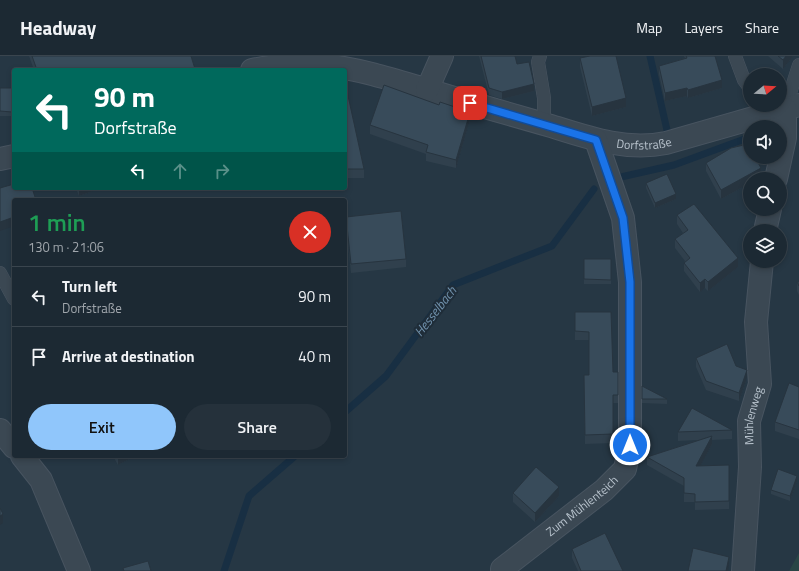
<!DOCTYPE html>
<meta charset="utf-8">
<style>
body{margin:0;font-family:"Titillium Web",sans-serif;background:#25313b;color:#f1f3f6;height:100vh;display:flex;flex-direction:column;font-size:15px;white-space:nowrap}
*{box-sizing:border-box;margin:0}
p{font-size:13px;color:#a0a6ac}
.icon{flex:none;width:22px;height:22px;fill:none;stroke:currentColor;stroke-width:2;stroke-linecap:round;stroke-linejoin:round}
.map{position:relative;flex:1;overflow:hidden}
.sheet{position:absolute;left:12px;top:142px;width:335px;height:260px;display:flex;flex-direction:column;background:#1c2933;border-radius:4px;box-shadow:0 2px 6px #0003,0 0 0 1px #3a454e}
.sheet>*{flex:none}
.guide{position:absolute;left:12px;top:12px;width:335px;height:122px;border-radius:4px;box-shadow:0 2px 6px #0003,0 0 0 1px #3a454e;background:#00695c;color:#fff;overflow:hidden}
.needle{width:26px;rotate:72deg}
.fabs{position:absolute;left:743px;top:12px;display:grid;gap:8px}
.fabs a{display:grid;place-items:center;width:44px;height:44px;border-radius:50%;background:#1c2933;box-shadow:0 2px 6px #0003,0 0 0 1px #3a454e;font-size:20px}
.pin{position:absolute;display:grid;place-items:center;width:34px;height:34px;color:#fff;margin:-17px;border-radius:8px;box-shadow:0 2px 6px #0006}
.me{position:absolute;width:44px;margin:-22px;rotate:0deg;stroke-linejoin:round;filter:drop-shadow(0 0 3px #0008)}
.turn{display:flex;align-items:center;gap:14px;height:84px;padding:0 16px;font-size:18px}
.turn .icon{width:52px;height:52px;stroke-width:2.5}
.turn b{display:block;font-size:28px;line-height:34px}
.lanes{display:flex;align-items:center;height:38px;padding:0 16px;background:#0003;justify-content:center;gap:20px;direction:ltr}
.lanes .off{opacity:.35}
.round{display:grid;place-items:center;flex:none;width:42px;height:42px;border-radius:21px;background:#25313b}
.head{display:flex;align-items:center;justify-content:space-between;height:68px;padding:0 16px}
h1{font-size:24px;font-weight:600;line-height:30px;color:#1e9e55}
.action{display:flex;gap:8px;margin-top:auto;padding:8px 16px}
.action a{flex:1;height:46px;border-radius:24px;background:#90c6fb;color:#111;font-size:16px;font-weight:600;line-height:46px;text-align:center}
.action a+a{background:#25313b;color:#f1f3f6}
ul{padding:0;list-style:none}
li{display:flex;align-items:center;gap:12px;height:60px;padding:0 16px;border-top:1px solid #3a454e}
li div{flex:1}
li b{display:block;font-size:15px}
li em{font-style:normal}
header{display:flex;align-items:center;gap:24px;box-sizing:border-box;height:56px;padding:0 20px;background:#1c2933;border-bottom:1px solid #3a454e}
header strong{font-size:19px}
nav{display:flex;gap:22px;margin-inline-start:auto;font-size:14px}
.map>svg:first-child{display:block}
.green{fill:#294545}
.lines{fill:none;stroke-linecap:round;stroke-linejoin:round}
.stream{stroke:#182f43;stroke-width:7}
.service-casing{stroke:#485460;stroke-width:14}
.minor-casing{stroke:#485460;stroke-width:24}
.tertiary-casing{stroke:#485460;stroke-width:24}
.service{stroke:#3b4853;stroke-width:13}
.minor{stroke:#3b4853;stroke-width:22}
.tertiary{stroke:#3b4853;stroke-width:22}
.wall{fill:#30404d}
.shaded-wall{fill:#27343f}
.building{fill:#384b5a;stroke:#27343f}
.route-casing{stroke:#114b97;stroke-width:10}
.route{stroke:#1a73e8;stroke-width:7}
.labels{text-anchor:middle;stroke-width:4;stroke-linejoin:round;paint-order:stroke}
.street-label{font-size:12px;fill:#b8c3cd;stroke:#1f2d39}
.water-label{font-size:13px;font-style:italic;fill:#7192ad;stroke:#1f2d39}
</style>
<header>
<strong>Headway</strong>
<nav><a>Map</a><a>Layers</a><a>Share</a></nav>
</header>
<div class="map">
<svg width="799" height="515" viewBox="0 0 799 515">
<rect width="100%" height="100%" fill="#263744"/>
<path class="green" d="M799 497V515H789Z"/>
<g class="lines">
<path class="stream" d="M650 0 667 74
M621 121 674 109 750 81
M345 356 386 320 453 229 552 190 594 133
M224 515 249 440 295 400"/>
<defs>
<path id="service" d="M540 0 538 6 544 42V68
M735 0 744 24 750 32
M785 53 799 9
M0 217 14 243"/>
<g id="minor">
<path id="s1" d="M252 14C322 0 363 15 428 34 469 47 510 58 551 70 589 82 626 95 666 87L799 49"/>
<path d="M427 34 442 0"/>
<path d="M0 103 14 100"/>
<path d="M776 123 785 82V53"/>
<path d="M765 175 770 153"/>
<path id="s2" d="M502 513 604 434 625 413 630 389V226L623 162 596 84"/>
<path id="s3" d="M743 515 750 411 749 365 760 328 756 266 762 205"/>
</g>
<path id="tertiary" d="M0 374 14 391
M22 400 41 424 79 515"/>
</defs>
<use href="#service" class="service-casing"/>
<use href="#minor" class="minor-casing"/>
<use href="#tertiary" class="tertiary-casing"/>
<use href="#service" class="service"/>
<use href="#minor" class="minor"/>
<use href="#tertiary" class="tertiary"/>
</g>
<path class="wall" d="M29 0H191L195 14H34Z
M479 0H515L517 8 534 35 502 43 489 39Z
M684 0H715L722 32 688 42 687 40 665 45 659 18V10L685 2Z
M768 0H793L783 13Z
M580 2 626 51 592 60 580 11Z
M345 26 364 113V122H345Z
M0 32H12V60H0Z
M470 64 456 112 426 105V98L370 78V69Z
M706 107 761 120 756 123H750V127L721 143 706 115Z
M646 127 676 143 655 152 646 132Z
M76 132H101L79 140Z
M677 159 738 211 708 235 705 232 700 236 684 215V207L685 205 675 192V183L683 177 677 168Z
M346 161 406 203V211L351 217 346 169Z
M584 203H611V228H584Z
M799 225V239L797 235V226Z
M575 256H611L613 316H618V347H613V387L585 388 584 319H589V284H575Z
M696 302 736 310 747 322 739 345 706 334 696 311Z
M642 330 667 343V348L642 347Z
M799 331V383L775 375V366Z
M732 374V383L712 384V388L700 410 729 409V453L695 454V446H684V430L647 409V401L698 384 678 385V376Z
M113 400H135L118 409Z
M797 425 790 445 771 438V434Z
M513 437 559 440 535 466 513 446Z
M572 493 623 515H578L572 502Z"/>
<path class="shaded-wall" d="M786 0H793L783 13V4Z
M722 24V32L688 42V34Z
M534 28V35L502 43V36Z
M687 32V40L665 45V37Z
M626 42V51L592 60V51Z
M470 56V64L456 112V104Z
M761 112V120L756 123H750V127L721 143V134Z
M79 132H101L79 140Z
M676 138V143L655 152V147Z
M14 161V170L0 175V166Z
M738 202V211L708 235V226Z
M705 223V232L700 236V227Z
M747 314V322L739 345V337Z
M712 380V388L696 418V410Z
M121 400H135L118 409V402Z
M797 420V425L790 445V440Z
M559 431V440L535 466V457Z
M3 458V467L0 469V460Z
M729 501V509L728 515H726Z"/>
<path class="building" d="M32 0H191L195 13 192 14H37Z
M481 0H515L517 8 529 6 534 28 502 36 489 32Z
M590 0H616L626 42 592 51 580 2Z
M686 0H715L722 24 688 34 687 32 665 37 659 10 687 2Z
M778 0H786L783 4Z
M345 26 364 113H345Z
M384 29 439 49 440 46 470 56 456 104 426 96 428 89 370 69Z
M0 32H12V56L0 55Z
M748 88 750 92V101H755L761 112 721 134 706 107 731 92Z
M667 118 676 138 655 147 646 127Z
M14 128V132H32L36 144H14V161L0 166V132Z
M251 141 253 144H245Z
M694 148 738 202 708 226 705 223 700 227 684 207 690 202 675 183 688 174 677 159Z
M401 155 406 203 351 208 346 161Z
M584 203H611V224L584 223Z
M799 225V230L797 226Z
M575 256H611L613 316H618V339H613V378L585 379 584 319H589V276L575 275Z
M727 288 736 310 747 314 739 337 706 325 696 302Z
M789 327 799 331V374L775 366Z
M642 330 667 343H642Z
M692 352 732 374 678 376Z
M712 380 696 410 729 409V445L695 446V438L684 437V422L647 401Z
M536 411 559 431 535 457 513 437Z
M778 413 797 420 790 440 771 434Z
M0 452 3 458 0 460Z
M605 477 623 515H581L572 493Z
M693 492 729 501 726 515H688Z
M148 505 151 515H124L123 512Z"/>
<g class="lines">
<defs>
<path id="route" d="M470 47 596 84 623 162 630 226V389"/>
</defs>
<use href="#route" class="route-casing"/>
<use href="#route" class="route"/>
</g>
<g class="labels">
<g class="street-label">
<text dy="4" stroke="none"><textPath href="#s1" startOffset="403">Dorfstraße</textPath></text>
<text dy="4" stroke="none"><textPath href="#s3" startOffset="156">Mühlenweg</textPath></text>
<text dy="4" stroke="none"><textPath href="#s2" startOffset="102">Zum Mühlenteich</textPath></text>
</g>
<g class="water-label">
<text transform="translate(435 255) rotate(-52)" y="5">Hesselbach</text>
</g>
</g>
</svg>
<div class="fabs">
<a><svg class="needle" viewBox="-14 -14 28 28"><path d="M0-13l5 13h-10z" fill="#e53935"/><path d="M0 13l5-13h-10z" fill="#a0a6ac"/></svg></a>
<a><svg class="icon" aria-label="sound" viewBox="0 0 24 24"><path d="M4 9h4l5-4v14l-5-4H4zM17 9q2 3 0 6"/></svg></a>
<a><svg class="icon" aria-label="search" viewBox="0 0 24 24"><circle cx="10" cy="10" r="6"/><path d="M15 15l6 6"/></svg></a>
<a><svg class="icon" aria-label="layers" viewBox="0 0 24 24"><path d="M12 4l9 5-9 5-9-5zM3 14l9 5 9-5"/></svg></a>
</div>
<div class="pin" style="left:470px;top:47px;background:#d93025"><svg class="icon" aria-label="arrive" viewBox="0 0 24 24"><path d="M6 21V4h12l-3 4 3 4H6"/></svg></div>
<svg class="me" style="left:630px;top:389px" viewBox="-20 -20 40 40"><circle r="17" fill="#1a73e8" stroke="#fff" stroke-width="3"/><path d="M0-11L8 9 0 5-8 9z" fill="#fff"/></svg>
<div class="guide">
<div class="turn"><svg class="icon" aria-label="left" viewBox="0 0 24 24"><path d="M17 20v-9H6M10 6l-5 5 5 5"/></svg><div><b>90 m</b>Dorfstraße</div></div>
<div class="lanes"><svg class="icon" aria-label="left" viewBox="0 0 24 24"><path d="M17 20v-9H6M10 6l-5 5 5 5"/></svg><svg class="icon off" aria-label="ahead" viewBox="0 0 24 24"><path d="M12 20V5M6 11l6-6 6 6"/></svg><svg class="icon off" aria-label="right" viewBox="0 0 24 24"><path d="M7 20v-9h11M14 6l5 5-5 5"/></svg></div>
</div>
<section class="sheet">
<div class="head"><div><h1>1 min</h1><p>130 m · 21:06</p></div><a class="round" style="background:#d93025;color:#fff"><svg class="icon" aria-label="close" viewBox="0 0 24 24"><path d="M6 6l12 12M18 6L6 18"/></svg></a></div>
<ul>
<li><svg class="icon" aria-label="left" viewBox="0 0 24 24"><path d="M17 20v-9H6M10 6l-5 5 5 5"/></svg><div><b>Turn left</b><p>Dorfstraße</p></div><em>90 m</em></li>
<li><svg class="icon" aria-label="arrive" viewBox="0 0 24 24"><path d="M6 21V4h12l-3 4 3 4H6"/></svg><div><b>Arrive at destination</b></div><em>40 m</em></li>
</ul>
<div class="action"><a>Exit</a><a>Share</a></div>
</section>
</div>
